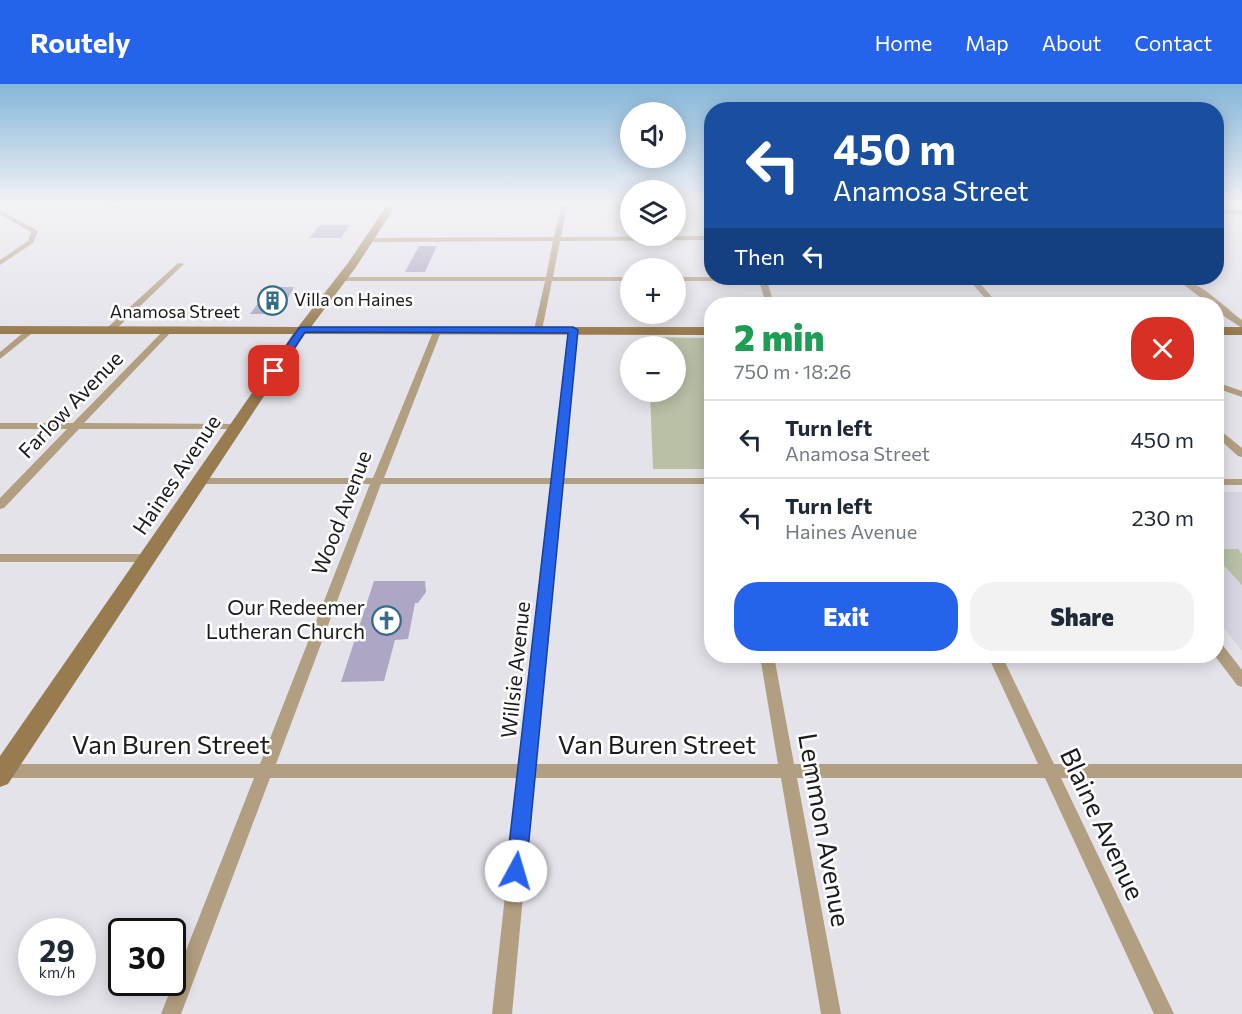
<!DOCTYPE html>
<meta charset="utf-8">
<style>
body{margin:0;font-family:Commissioner,sans-serif;background:#f2f2f3;color:#1f2937;height:100vh;display:flex;flex-direction:column;font-size:22px;white-space:nowrap}
*{box-sizing:border-box;margin:0}
p{font-size:20px;color:#747a83}
.icon{flex:none;width:33px;height:33px;fill:none;stroke:currentColor;stroke-width:2;stroke-linecap:round;stroke-linejoin:round}
.map{position:relative;flex:1;overflow:hidden}
.drawer{position:absolute;left:704px;top:213px;width:520px;height:366px;display:flex;flex-direction:column;background:#fff;border-radius:24px;box-shadow:0 3px 15px #0003}
.drawer>*{flex:none}
.banner{position:absolute;left:704px;top:18px;width:520px;height:183px;border-radius:24px;box-shadow:0 3px 15px #0003;background:#1a4fa0;color:#fff;overflow:hidden}
.tools{position:absolute;left:620px;top:18px;display:grid;gap:12px}
.tools a{display:grid;place-items:center;width:66px;height:66px;border-radius:50%;background:#fff;box-shadow:0 3px 15px #0003;font-size:30px}
.speed{position:absolute;left:18px;top:834px;display:flex;gap:12px;font-size:30px;font-weight:700;text-align:center}
.speed>*{display:grid;place-content:center;width:78px;height:78px;border-radius:50%;background:#fff;box-shadow:0 3px 15px #0003;line-height:1}
.speed small{font-size:15px;font-weight:400}
.speed .limit{border:3px solid #111;border-radius:9px;background:#fff;color:#111}
.pin{position:absolute;display:grid;place-items:center;width:51px;height:51px;color:#fff;margin:-26px;border-radius:12px;box-shadow:0 3px 9px #0006}
.me{position:absolute;width:66px;margin:-33px;rotate:6deg;stroke-linejoin:round;filter:drop-shadow(0 0 4px #0008)}
.turn{display:flex;align-items:center;gap:21px;height:126px;padding:0 30px;font-size:27px}
.turn .icon{width:78px;height:78px;stroke-width:2.5}
.turn b{display:block;font-size:42px;line-height:51px}
.then{display:flex;align-items:center;height:57px;padding:0 30px;background:#0003;gap:12px;font-size:22px}
.round{display:grid;place-items:center;flex:none;width:63px;height:63px;border-radius:24px;background:#f2f2f3}
.overview{display:flex;align-items:center;justify-content:space-between;height:102px;padding:0 30px}
h1{font-size:36px;font-weight:800;line-height:45px;color:#1e9e55}
.primary-button{display:flex;gap:12px;margin-top:auto;padding:12px 30px}
.primary-button a{flex:1;height:69px;border-radius:24px;background:#2563eb;color:#fff;font-size:24px;font-weight:800;line-height:69px;text-align:center}
.primary-button a+a{background:#f2f2f3;color:#1f2937}
ul{padding:0;list-style:none}
li{display:flex;align-items:center;gap:18px;height:78px;padding:0 30px;border-top:2px solid #e0e1e3}
li div{flex:1}
li b{display:block;font-size:22px}
li em{font-style:normal}
header{display:flex;align-items:center;gap:36px;box-sizing:border-box;height:84px;padding:0 30px;background:#2563eb;color:#fff}
header strong{font-size:28px}
nav{display:flex;gap:33px;margin-inline-start:auto;font-size:21px}
.map>svg:first-child{display:block}
.built{fill:#d8d5e3}
.green{fill:#b8c0a6}
.building{fill:#ada6c4}
.lines{fill:none;stroke-linecap:round;stroke-linejoin:round}
.minor{fill:#b29e81;fill-rule:evenodd}
.tertiary{fill:#b29e81;fill-rule:evenodd}
.secondary{fill:#987c4f;fill-rule:evenodd}
.route{fill:#2563eb;stroke:#184099;stroke-width:1.5}
.labels{text-anchor:middle;stroke-width:5;stroke-linejoin:round;paint-order:stroke}
.far-poi-label{font-size:18px;fill:#1b1b1d;stroke:#fff;text-anchor:start}
.far-street-label{font-size:18px;fill:#1b1b1d;stroke:#fff}
.street-label{font-size:21px;fill:#1b1b1d;stroke:#fff}
.poi-label{font-size:21px;fill:#1b1b1d;stroke:#fff;text-anchor:end}
.near-street-label{font-size:26px;fill:#1b1b1d;stroke:#fff}
</style>
<header>
<strong>Routely</strong>
<nav><a>Home</a><a>Map</a><a>About</a><a>Contact</a></nav>
</header>
<div class="map">
<svg width="1242" height="930" viewBox="0 0 1242 930">
<rect width="100%" height="100%" fill="#e5e3ea"/>
<path class="built" d="M1217 408H1242V567L1217 535Z"/>
<path class="green" d="M648 253 711 254V385H653L650 308H675V262H648Z
M1216 465H1238L1242 470V501L1217 474Z"/>
<path class="building" d="M320 141H350L341 154H309Z
M419 162H437L425 188H405Z
M271 203H294L287 216 275 230H250Z
M374 497H425L426 508 418 519H415L408 555 395 556 384 597 341 598Z"/>
<g class="lines">
<path class="minor" d="M89 118H100L120 124 117 126Z
M562 118 630 119V123H567L561 153 711 152V156L560 157 553 193H630V197H552L542 246 538 248 534 246 545 197H341L337 195 341 193H546L553 157 369 158 366 156 369 154 554 153 561 123H392L389 121 392 119Z
M675 119H711V123H675Z
M0 126 38 147 33 159 0 181V176L28 157 31 148 0 130Z
M1216 126H1242V130H1216Z
M178 179 184 180 113 248H107V244Z
M675 193 1185 194 1186 195 1182 197H978L998 220H990L970 197H767L774 220H766L759 197H675Z
M435 243 442 245 384 394H552L569 246 573 244 577 246 563 394H711V400H562L536 680H778L760 572H774L794 680H1038L988 572H1002L1054 680H1242V694H1061L1174 930H1154L1045 694H797L841 930H821L781 694H534L512 930H492L518 694H270L181 930H161L254 694H0V680H260L370 400H201L196 397 201 394H373ZM381 400H552L520 680H276Z
M29 244 36 246 0 275V268Z
M166 244 173 246 84 339 238 340 241 341V345H79L4 424 0 425V414L67 345H0V339H73Z
M1216 298 1242 307V313L1216 304Z
M1216 343 1242 364V373L1238 372 1216 352Z
M1216 395H1242V401H1216Z
M0 470H148L154 474 148 478H0Z
M1216 558 1221 559 1242 586V603L1237 601 1215 572H1216Z"/>
<path class="tertiary" d="M1175 194C1194 192 1226 224 1242 236V244L1216 227V220H1209Z"/>
<path class="secondary" d="M389 118H398L356 183 311 243H711V251L305 250 8 700 0 703V672L293 250H0V242L298 243 348 179Z
M1216 243H1242V251H1216Z"/>
</g>
<linearGradient id="sky" x2="0" y2="1"><stop stop-color="#85b6d9"/><stop offset="0.48" stop-color="#f3f2f6"/><stop offset="1" stop-color="#f3f2f6" stop-opacity="0"/></linearGradient>
<rect width="1242" height="248" fill="url(#sky)"/>
<path class="route" d="M573 243 578 246 526 787 524 794 516 797 509 794 506 787 568 249 305 248 278 289 269 287 299 244 302 243Z"/>
<defs>
<symbol id="building-ring" viewBox="-11 -11 22 22"><circle r="9.5" fill="#fff" stroke="#356c87" stroke-width="1.5"/><path d="M-4-6H4V6H1V3H-1V6H-4ZM-2.5-4.3h1.7v1.8h-1.7ZM.8-4.3h1.7v1.8H.8ZM-2.5-1h1.7V.8h-1.7ZM.8-1h1.7V.8H.8Z" fill="#356c87"/></symbol>
<symbol id="church-ring" viewBox="-11 -11 22 22"><circle r="9.5" fill="#fff" stroke="#356c87" stroke-width="1.5"/><path d="M-1.2-6h2.4v3.5h3.3v2.4h-3.3V6h-2.4V-.1h-3.3v-2.4h3.3Z" fill="#356c87"/></symbol>
</defs>
<g fill-rule="evenodd">
<use href="#building-ring" x="256" y="200" width="33" height="33"/>
<use href="#church-ring" x="370" y="520" width="33" height="33"/>
</g>
<g class="labels">
<g class="far-poi-label">
<text x="294" y="222">Villa on Haines</text>
</g>
<g class="far-street-label">
<text x="175" y="234">Anamosa Street</text>
</g>
<g class="street-label">
<text transform="translate(71 321) rotate(-46)" y="7">Farlow Avenue</text>
<text transform="translate(177 391) rotate(-56)" y="7">Haines Avenue</text>
<text transform="translate(342 429) rotate(-69)" y="7">Wood Avenue</text>
<text transform="translate(516 586) rotate(-84)" y="7">Willsie Avenue</text>
</g>
<g class="poi-label">
<text x="365" y="531">Our Redeemer<tspan x="365" dy="24">Lutheran Church</tspan></text>
</g>
<g class="near-street-label">
<text x="171" y="670">Van Buren Street</text>
<text x="657" y="670">Van Buren Street</text>
<text transform="translate(1102 740) rotate(65)" y="9">Blaine Avenue</text>
<text transform="translate(824 746) rotate(80)" y="9">Lemmon Avenue</text>
</g>
</g>
</svg>
<div class="tools">
<a><svg class="icon" aria-label="sound" viewBox="0 0 24 24"><path d="M4 9h4l5-4v14l-5-4H4zM17 9q2 3 0 6"/></svg></a>
<a><svg class="icon" aria-label="layers" viewBox="0 0 24 24"><path d="M12 4l9 5-9 5-9-5zM3 14l9 5 9-5"/></svg></a>
<a>+</a>
<a>−</a>
</div>
<div class="speed"><div>29<small>km/h</small></div><div class="limit">30</div></div>
<div class="pin" style="left:274px;top:287px;background:#d93025"><svg class="icon" aria-label="arrive" viewBox="0 0 24 24"><path d="M6 21V4h12l-3 4 3 4H6"/></svg></div>
<svg class="me" style="left:516px;top:787px" viewBox="-20 -20 40 40"><circle r="19" fill="#fff"/><path d="M0-13L10 11 0 6-10 11z" fill="#2563eb"/></svg>
<div class="banner">
<div class="turn"><svg class="icon" aria-label="left" viewBox="0 0 24 24"><path d="M17 20v-9H6M10 6l-5 5 5 5"/></svg><div><b>450 m</b>Anamosa Street</div></div>
<div class="then">Then<svg class="icon" aria-label="left" viewBox="0 0 24 24"><path d="M17 20v-9H6M10 6l-5 5 5 5"/></svg></div>
</div>
<section class="drawer">
<div class="overview"><div><h1>2 min</h1><p>750 m · 18:26</p></div><a class="round" style="background:#d93025;color:#fff"><svg class="icon" aria-label="close" viewBox="0 0 24 24"><path d="M6 6l12 12M18 6L6 18"/></svg></a></div>
<ul>
<li><svg class="icon" aria-label="left" viewBox="0 0 24 24"><path d="M17 20v-9H6M10 6l-5 5 5 5"/></svg><div><b>Turn left</b><p>Anamosa Street</p></div><em>450 m</em></li>
<li><svg class="icon" aria-label="left" viewBox="0 0 24 24"><path d="M17 20v-9H6M10 6l-5 5 5 5"/></svg><div><b>Turn left</b><p>Haines Avenue</p></div><em>230 m</em></li>
</ul>
<div class="primary-button"><a>Exit</a><a>Share</a></div>
</section>
</div>
